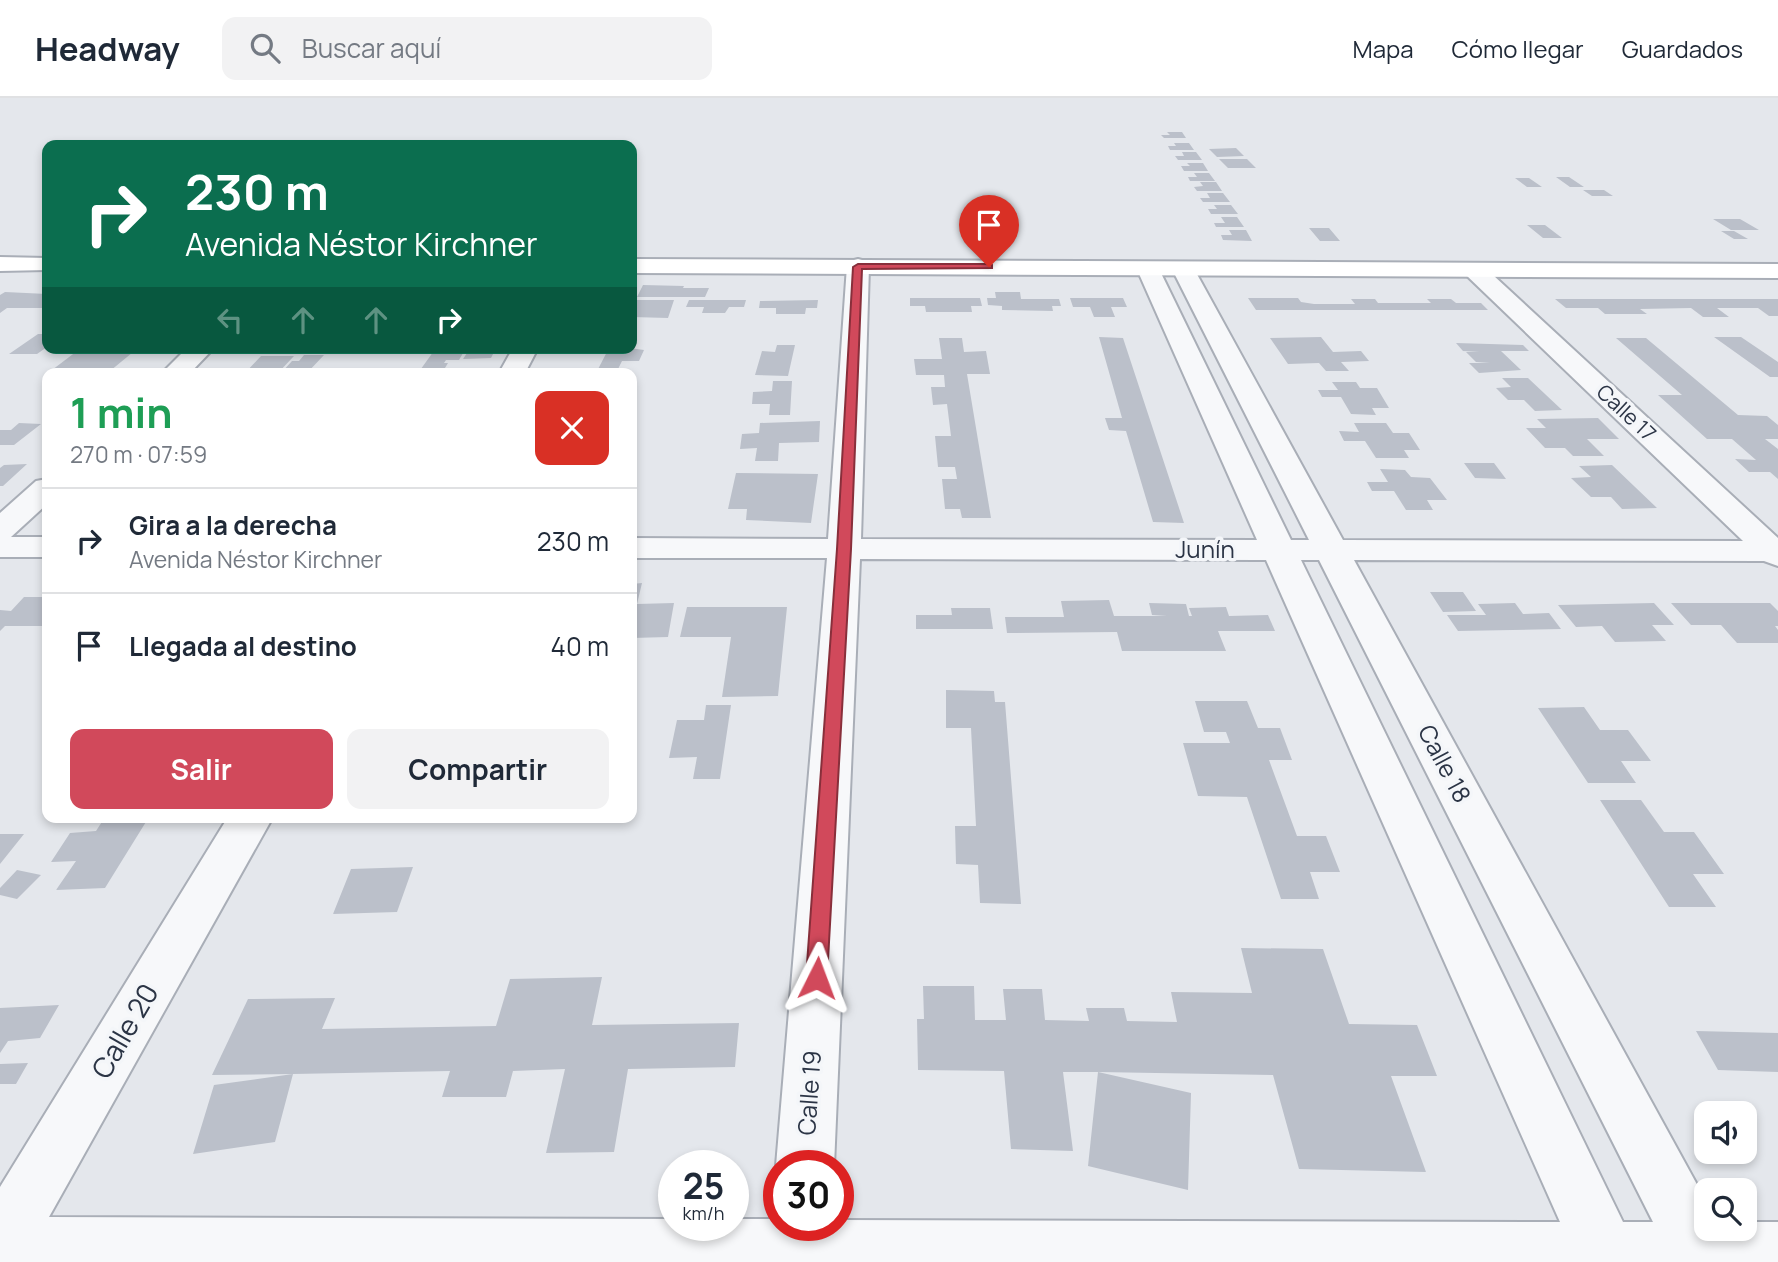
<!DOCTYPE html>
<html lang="es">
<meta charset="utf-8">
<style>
body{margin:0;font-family:Manrope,sans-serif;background:#f2f2f3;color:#1f2937;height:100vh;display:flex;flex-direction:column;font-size:26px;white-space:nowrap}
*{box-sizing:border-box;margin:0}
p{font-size:23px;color:#747a83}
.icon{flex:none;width:38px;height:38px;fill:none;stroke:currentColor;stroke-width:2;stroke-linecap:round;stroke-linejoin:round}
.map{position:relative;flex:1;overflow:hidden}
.drawer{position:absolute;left:42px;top:270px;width:595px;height:455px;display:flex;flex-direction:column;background:#fff;border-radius:14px;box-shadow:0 4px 10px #0003}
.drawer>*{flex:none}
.guide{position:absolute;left:42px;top:42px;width:595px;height:214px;border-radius:14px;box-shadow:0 4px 10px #0003;background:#0b6e4f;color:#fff;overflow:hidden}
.fabs{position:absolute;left:1694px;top:1003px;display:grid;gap:14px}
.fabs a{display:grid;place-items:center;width:63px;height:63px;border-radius:14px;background:#fff;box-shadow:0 4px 10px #0003;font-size:35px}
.speed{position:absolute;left:658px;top:1052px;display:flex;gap:14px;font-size:35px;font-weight:700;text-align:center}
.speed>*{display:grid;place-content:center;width:91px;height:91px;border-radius:50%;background:#fff;box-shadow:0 4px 10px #0003;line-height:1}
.speed small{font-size:18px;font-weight:400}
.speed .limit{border:10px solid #d22;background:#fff;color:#111}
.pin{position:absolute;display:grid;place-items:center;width:60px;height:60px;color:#fff;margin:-72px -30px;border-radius:50% 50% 50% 0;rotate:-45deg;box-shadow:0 0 7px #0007}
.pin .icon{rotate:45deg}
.me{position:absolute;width:77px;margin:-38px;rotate:3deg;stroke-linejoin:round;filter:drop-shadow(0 0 5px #0008)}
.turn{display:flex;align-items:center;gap:24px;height:147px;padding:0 28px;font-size:32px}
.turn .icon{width:91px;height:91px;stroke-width:2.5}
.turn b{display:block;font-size:49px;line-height:60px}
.lanes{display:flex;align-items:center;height:66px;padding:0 28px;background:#0003;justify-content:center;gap:35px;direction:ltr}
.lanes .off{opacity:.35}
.round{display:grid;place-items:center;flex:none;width:74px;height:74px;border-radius:14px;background:#f2f2f3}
.head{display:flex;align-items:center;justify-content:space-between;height:119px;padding:0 28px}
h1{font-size:42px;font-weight:700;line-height:52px;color:#1e9e55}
.button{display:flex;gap:14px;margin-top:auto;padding:14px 28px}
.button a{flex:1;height:80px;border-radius:14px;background:#d1495b;color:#fff;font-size:28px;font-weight:700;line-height:80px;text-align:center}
.button a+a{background:#f2f2f3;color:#1f2937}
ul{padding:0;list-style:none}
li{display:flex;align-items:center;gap:21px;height:105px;padding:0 28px;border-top:2px solid #e0e1e3}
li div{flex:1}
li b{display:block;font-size:26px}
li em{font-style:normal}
header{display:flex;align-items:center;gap:42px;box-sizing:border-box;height:98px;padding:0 35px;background:#fff;border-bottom:2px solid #e0e1e3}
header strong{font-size:33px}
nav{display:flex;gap:38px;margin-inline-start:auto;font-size:24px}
.search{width:490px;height:63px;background:#f2f2f3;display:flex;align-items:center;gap:18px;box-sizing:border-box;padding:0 24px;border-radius:14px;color:#747a83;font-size:26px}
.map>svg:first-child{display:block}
.building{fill:#bbc0ca}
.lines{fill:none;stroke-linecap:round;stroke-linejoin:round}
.street-casing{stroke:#a9aeb7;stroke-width:4}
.secondary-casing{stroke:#a9aeb7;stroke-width:4}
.street{fill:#f7f8fa;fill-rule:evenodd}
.secondary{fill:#fff;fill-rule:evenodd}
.route{fill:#d1495b;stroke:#882f3b;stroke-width:2}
.labels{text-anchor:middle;stroke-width:7;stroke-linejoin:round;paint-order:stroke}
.far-street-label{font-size:21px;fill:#2b3445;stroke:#f4f6f9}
.street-label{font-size:24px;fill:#2b3445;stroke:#f4f6f9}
.near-street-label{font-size:28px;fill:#2b3445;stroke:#f4f6f9}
</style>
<header>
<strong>Headway</strong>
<div class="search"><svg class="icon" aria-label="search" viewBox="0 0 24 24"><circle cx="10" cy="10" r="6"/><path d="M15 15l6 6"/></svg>Buscar aquí</div>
<nav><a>Mapa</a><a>Cómo llegar</a><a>Guardados</a></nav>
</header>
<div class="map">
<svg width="1778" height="1164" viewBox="0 0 1778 1164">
<rect width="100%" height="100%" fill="#e4e7ec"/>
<path class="building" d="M1167 34H1182L1186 40H1164L1161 37H1170Z
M1174 45H1189L1194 52H1170L1168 48H1176Z
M1236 50 1244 58 1217 59 1209 51Z
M1182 54H1196L1202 62H1178L1175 58H1184Z
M1219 61H1247L1256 70H1228Z
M1187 65H1203L1208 73H1184L1181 68H1190Z
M1194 75H1209L1215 83H1190L1188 79H1197Z
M1556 79H1569L1584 89H1570Z
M1515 80H1529L1542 89H1527Z
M1200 84H1216L1222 93H1197L1194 89 1203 88Z
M1583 92H1604L1613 98H1592Z
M1207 95H1223L1230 104H1203L1200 100H1210Z
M1214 107H1231L1238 116H1211L1208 111H1217Z
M1221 119H1237L1244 129H1216L1214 125H1225Z
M1713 121H1740L1759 132H1731Z
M1527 127H1545L1562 140H1543Z
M1309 130H1329L1340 143H1320Z
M1229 132H1246L1252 143 1223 142 1221 137H1232Z
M1721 133H1734L1748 141H1734Z
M643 187 684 188 683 190H709L705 199H637Z
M5 194 47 196V210H7L0 215V197Z
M995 194H1020L1021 201H1059L1061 208H1052L1053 213 1002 212V208L988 207 987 200H996Z
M910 200H980L982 208H971L972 214H926L925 208H910Z
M1070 200H1123L1127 209H1111L1115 219H1094L1090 209H1073Z
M1248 200H1298L1301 204 1314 206H1355L1351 201H1375L1378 205H1431L1427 201H1451L1456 205H1481L1488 212H1256Z
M1555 201H1778V218H1769L1758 210H1717L1729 219H1703L1691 210 1640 211 1647 216H1605L1598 210H1566Z
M632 202H674L668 220 632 219 635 213H632Z
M689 202H746L744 209H729L725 215H702L704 209H686Z
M818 202 817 210H806L805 216H776V210H759L760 203Z
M38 236H47V249L37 256H9Z
M1099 239 1123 240 1184 425 1153 424 1126 333 1109 332 1105 320H1122Z
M1321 239 1333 254 1361 253 1369 263 1341 264 1349 273H1326L1319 265 1288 266 1270 240Z
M1714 239H1741L1778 264V279H1770Z
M939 240H962L964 254 986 253 990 276H967L991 420H962L960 411H945L942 381H957L955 369H938L935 338H951L947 306 933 307 931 289H945L944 277H916L914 261H942Z
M1616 240H1646L1738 317 1767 318 1778 327V341H1765L1778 351V381L1770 374H1749L1735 361 1756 362 1732 341H1707L1658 297H1682Z
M1456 245 1523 247 1529 253H1501L1521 272 1479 275 1469 265H1490L1476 264 1466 254H1479L1463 253Z
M777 247H795L788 278 755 277 762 253 775 254Z
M81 250H138L110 273 52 272Z
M244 250H282L278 255H240Z
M436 250H466L459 262H446L444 265H448L442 275H418Z
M609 250H629L644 252 639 263H622L616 275H596Z
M494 254 491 260 463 261 467 255Z
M304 257H324L307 275H281L292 263H299Z
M261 258H294L278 275H245Z
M1502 280H1528L1562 312 1535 313 1524 302H1508L1496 290 1511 289Z
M773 283H792L790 317H769L770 306H752L753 294 772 293Z
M1332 284H1356L1360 290H1377L1389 310H1372L1376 317 1351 316 1341 299H1322L1318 292H1338Z
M1598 320 1619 341H1587L1604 358H1573L1565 350H1545L1526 330H1546L1537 321Z
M820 323 819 344 779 345 778 363H755L757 350 740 351 742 336 759 335 760 325Z
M19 325 41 326 14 347H0V332H11Z
M1354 325H1386L1393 335H1409L1420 352H1404L1409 360H1376L1365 343H1344L1339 333 1359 334Z
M1464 365H1494L1506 381 1475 380Z
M27 366 3 388H0V370L4 367Z
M1612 367 1657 410 1622 411 1611 399H1591L1571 380 1591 379 1579 368Z
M1380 371 1405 372 1411 379 1430 380 1447 402H1427L1433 412H1406L1394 393H1372L1367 384H1388Z
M736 375 818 376 811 425 746 422 747 411H728Z
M642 485 637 506 674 505 668 539 632 540V486Z
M1430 494H1463L1476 513 1443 514Z
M24 499H47V528H5L0 533V512L11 513Z
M1109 502 1114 518H1167L1152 517 1149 505 1186 506 1189 518H1192L1189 510 1226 509 1229 518 1268 517 1275 533H1218L1226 553H1122L1117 534 1007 535 1005 519H1064L1061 503Z
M1515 505 1523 516 1549 515 1561 531 1458 533 1447 517H1486L1478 506Z
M1654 505 1674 527H1652L1666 543 1615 544 1602 528 1576 529 1558 507Z
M1671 505H1770L1778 513V528H1775L1778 532V545H1737L1721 527H1691Z
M687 509H787L778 598 722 599 731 539H680Z
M951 510H990L993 531H916V517H952Z
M946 592 994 593 995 604H1005L1021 806 980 805 978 767 956 766 955 728H976L971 630H946Z
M1195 603H1247L1258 630H1280L1292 662H1269L1297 738H1326L1340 774H1310L1319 801H1281L1247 699 1198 698 1183 645H1230L1226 634H1204Z
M706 607H731L720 681H693L697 659 669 660 677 622H704Z
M1584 609 1600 632H1628L1651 663H1621L1636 685H1588L1538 610Z
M1600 702H1641L1664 734H1694L1724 776H1693L1716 809H1669Z
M105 719H149L105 790 56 792 76 763 51 764 70 735 96 733Z
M0 736H24L0 766Z
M413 769 397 814 333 816 351 771Z
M17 772 41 777 17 801 0 797V790Z
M1241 850 1323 851 1349 926 1417 927 1437 978H1391L1426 1074 1299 1071 1273 977 1098 974 1191 995 1188 1092 1088 1068 1098 974H1063L1073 1053 1011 1051 1004 973 918 972 917 921H924L923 888H974L975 922H1006L1003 891H1042L1045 922 1089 923 1086 910H1124L1127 923 1177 924 1171 894 1252 895Z
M602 879 592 927 739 925 735 969 628 971 614 1054 546 1055 565 971 513 973 506 999H442L450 973 293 976 275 1044 193 1056 214 987 293 976 212 977 248 901 335 900 322 931 496 928 510 881Z
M59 907 40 940 8 943 0 955V910Z
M1696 933 1778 935V974L1718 972Z
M28 965 16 986H0V966Z"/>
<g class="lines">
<defs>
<path id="street" d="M858 161 866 163 869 168 861 441 1257 442 1136 169 1139 164H1155L1158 169 1291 442H1309L1171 169 1174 164H1190L1193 169 1343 442 1743 443 1465 176 1462 171 1465 166H1481L1778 440V468L1764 463 1354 462 1706 1103V1130H1745V1124H1778V1164H0V1089L228 719H273L49 1119 674 1121V1127H733V1121H779V1127H838V1122L1560 1124 1266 462 860 461 834 1068H779V1075L776 1068 827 460H632V440L828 441 847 168 850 163ZM1301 462H1319L1653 1124H1623Z
M187 250H214L190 275H162Z
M513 250H538L525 275H499Z
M47 381V406L11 439H47V459H0V415L36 383Z"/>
<path id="secondary" d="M0 159 47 160V172L0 173Z
M632 161 1778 166V180L632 175Z"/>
</defs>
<use href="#street" class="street-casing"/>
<use href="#secondary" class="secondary-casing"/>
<use href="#street" class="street"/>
<use href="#secondary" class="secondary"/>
</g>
<path class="route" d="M989 166 992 167V170L862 171 851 451 827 880 824 886 817 889 810 886 806 880 837 451 853 169 858 166Z"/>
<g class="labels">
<g class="far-street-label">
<text transform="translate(1626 315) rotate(43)" y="7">Calle 17</text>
</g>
<g class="street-label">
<text x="1205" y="460">Junín</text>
<text transform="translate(1444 666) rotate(62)" y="8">Calle 18</text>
<text transform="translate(810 995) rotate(-86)" y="8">Calle 19</text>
</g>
<g class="near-street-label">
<text transform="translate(125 933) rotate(-60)" y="10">Calle 20</text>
</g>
</g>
</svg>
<div class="fabs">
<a><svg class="icon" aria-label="sound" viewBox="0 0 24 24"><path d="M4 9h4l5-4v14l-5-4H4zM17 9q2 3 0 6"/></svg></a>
<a><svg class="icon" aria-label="search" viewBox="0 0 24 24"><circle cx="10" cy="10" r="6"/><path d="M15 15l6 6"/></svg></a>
</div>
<div class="speed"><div>25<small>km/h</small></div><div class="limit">30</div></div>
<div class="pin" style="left:989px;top:169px;background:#d93025"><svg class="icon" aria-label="arrive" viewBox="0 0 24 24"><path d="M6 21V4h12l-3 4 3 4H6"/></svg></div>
<svg class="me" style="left:817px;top:880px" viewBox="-20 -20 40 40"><path d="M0-17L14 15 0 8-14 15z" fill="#d1495b" stroke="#fff" stroke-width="4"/></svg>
<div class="guide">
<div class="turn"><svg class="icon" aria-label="right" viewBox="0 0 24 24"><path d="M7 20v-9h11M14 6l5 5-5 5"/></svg><div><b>230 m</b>Avenida Néstor Kirchner</div></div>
<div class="lanes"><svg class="icon off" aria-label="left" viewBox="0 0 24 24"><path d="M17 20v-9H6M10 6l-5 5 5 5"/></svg><svg class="icon off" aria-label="ahead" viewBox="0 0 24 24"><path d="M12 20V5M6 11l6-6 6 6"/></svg><svg class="icon off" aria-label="ahead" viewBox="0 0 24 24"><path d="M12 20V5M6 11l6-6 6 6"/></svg><svg class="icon" aria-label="right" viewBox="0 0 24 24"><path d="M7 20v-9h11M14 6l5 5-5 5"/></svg></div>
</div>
<section class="drawer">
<div class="head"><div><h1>1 min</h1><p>270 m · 07:59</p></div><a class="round" style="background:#d93025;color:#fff"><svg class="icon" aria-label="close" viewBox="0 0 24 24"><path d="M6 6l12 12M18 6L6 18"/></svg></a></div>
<ul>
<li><svg class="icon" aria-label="right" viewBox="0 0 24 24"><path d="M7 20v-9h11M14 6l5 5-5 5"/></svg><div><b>Gira a la derecha</b><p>Avenida Néstor Kirchner</p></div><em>230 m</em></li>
<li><svg class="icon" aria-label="arrive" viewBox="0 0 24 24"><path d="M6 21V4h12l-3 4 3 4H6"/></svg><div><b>Llegada al destino</b></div><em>40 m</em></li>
</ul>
<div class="button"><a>Salir</a><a>Compartir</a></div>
</section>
</div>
